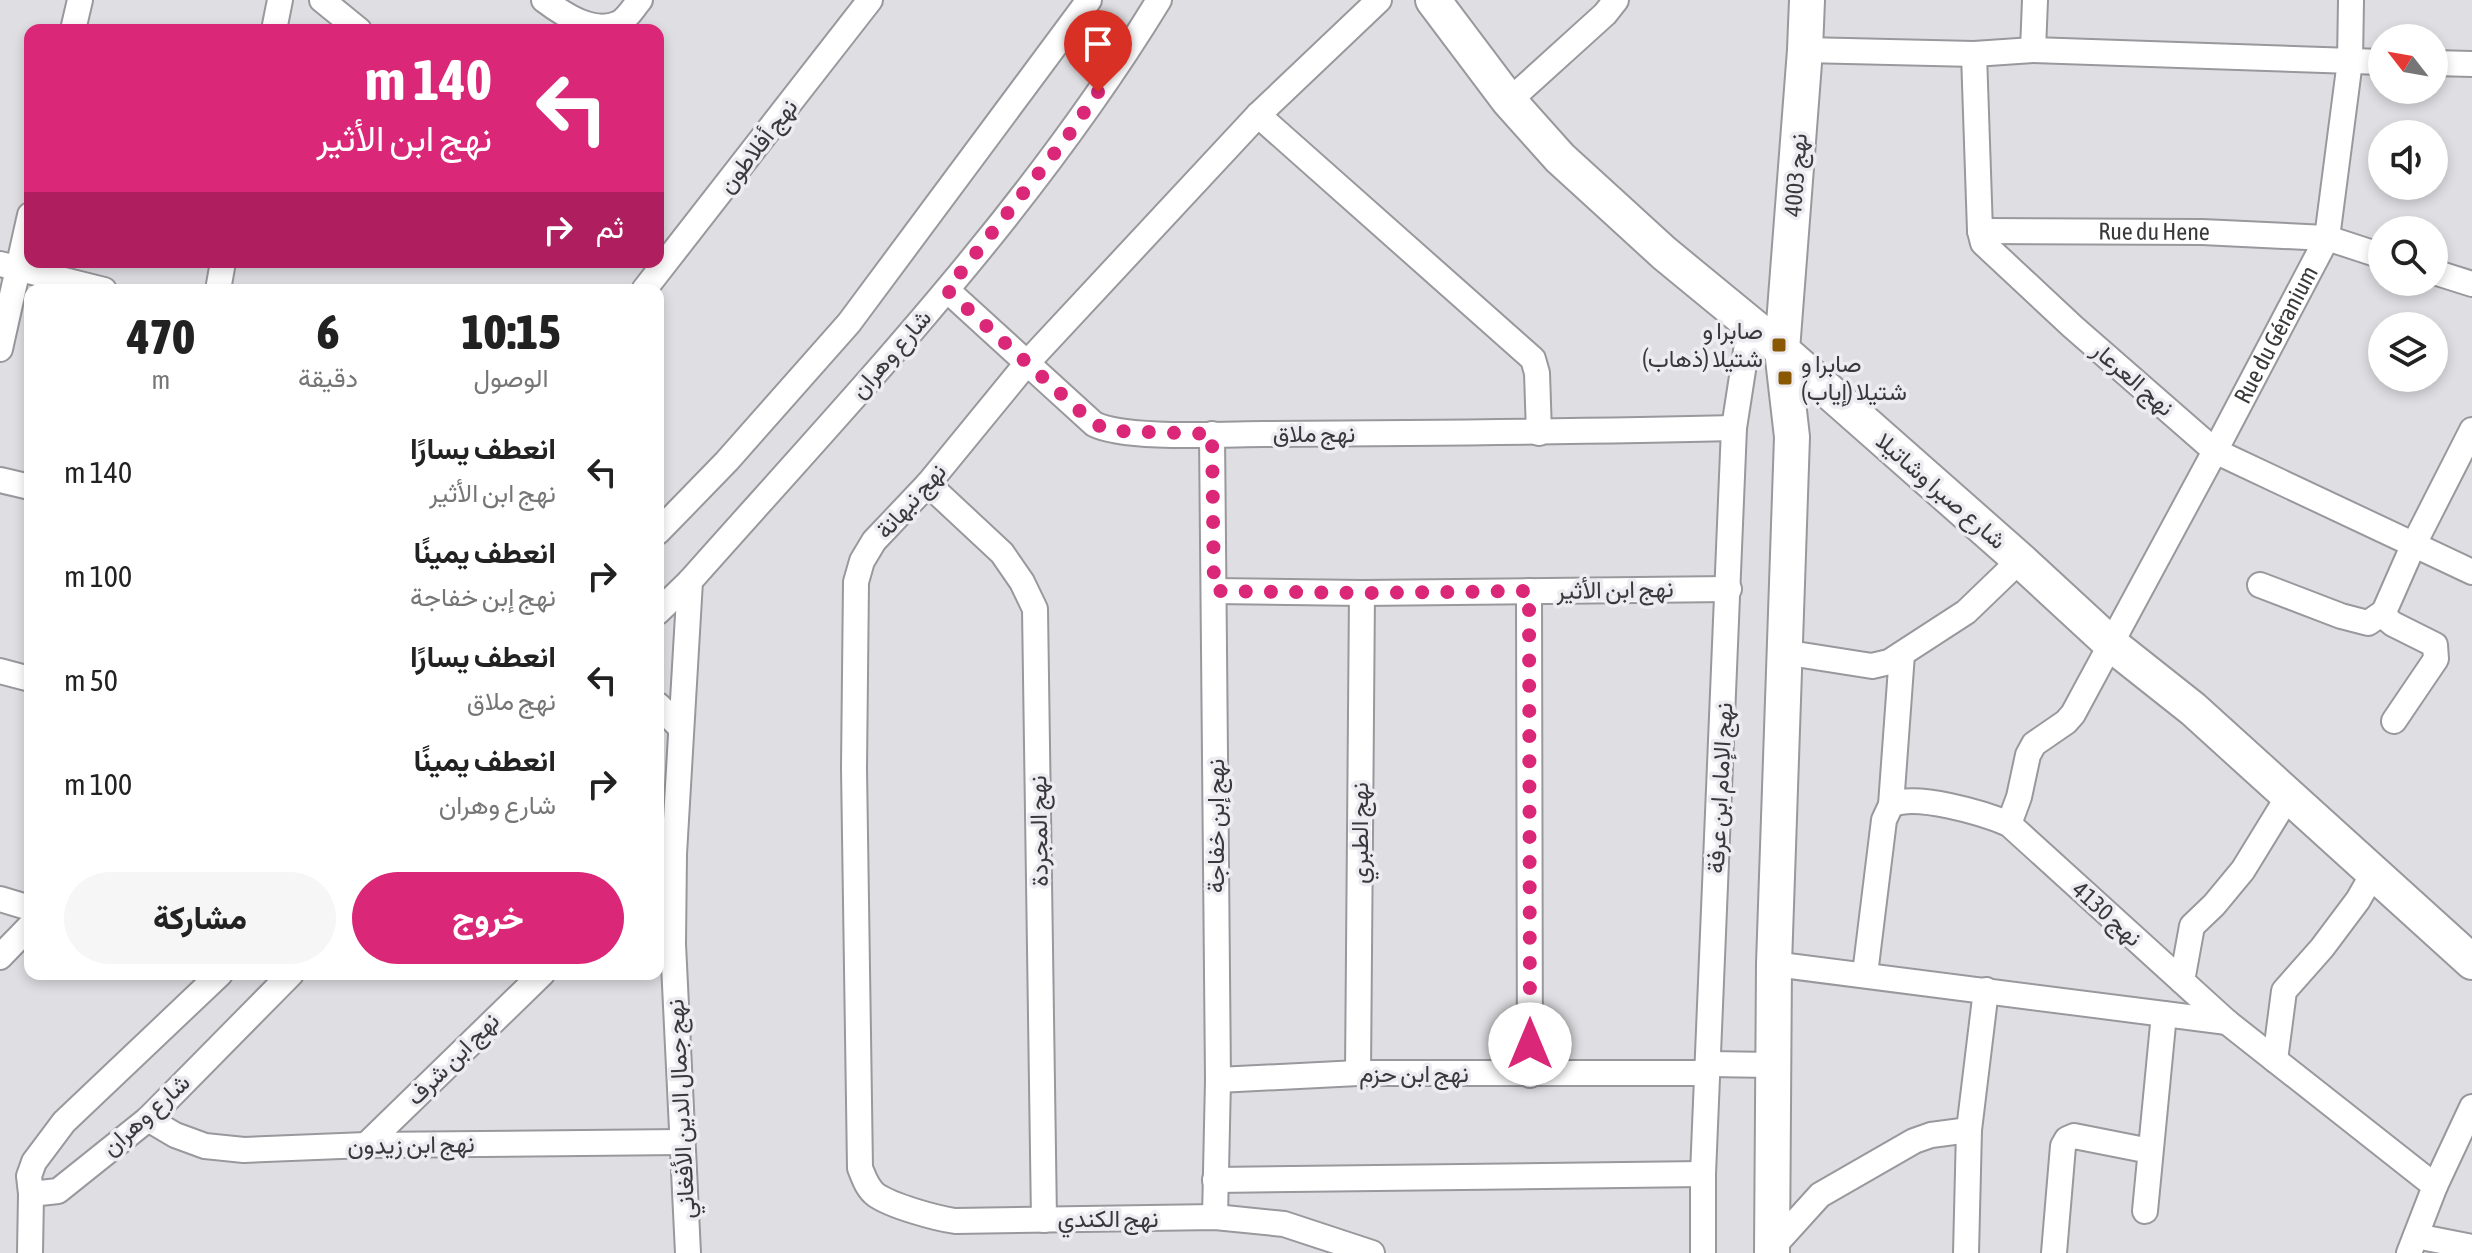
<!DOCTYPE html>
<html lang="ar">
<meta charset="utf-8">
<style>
body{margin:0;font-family:"Asap Condensed",Vazirmatn,sans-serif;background:#f6f6f6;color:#222;direction:rtl;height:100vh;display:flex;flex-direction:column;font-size:30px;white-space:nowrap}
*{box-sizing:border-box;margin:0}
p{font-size:26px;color:#767676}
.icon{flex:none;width:44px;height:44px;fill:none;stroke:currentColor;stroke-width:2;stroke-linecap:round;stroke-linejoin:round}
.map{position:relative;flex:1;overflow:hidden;direction:ltr}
.panel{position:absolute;left:24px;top:284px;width:640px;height:696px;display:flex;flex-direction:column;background:#fff;border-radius:16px;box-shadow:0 4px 12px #0003;direction:rtl}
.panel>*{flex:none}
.top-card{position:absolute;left:24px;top:24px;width:640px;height:244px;border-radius:16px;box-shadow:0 4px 12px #0003;direction:rtl;background:#db2777;color:#fff;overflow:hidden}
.needle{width:52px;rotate:301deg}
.buttons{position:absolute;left:2368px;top:24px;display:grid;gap:16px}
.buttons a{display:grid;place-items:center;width:80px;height:80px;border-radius:50%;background:#fff;box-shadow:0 4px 12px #0003;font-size:40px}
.pin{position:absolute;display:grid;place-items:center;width:68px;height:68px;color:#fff;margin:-82px -34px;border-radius:50% 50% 50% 0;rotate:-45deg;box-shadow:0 0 8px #0007}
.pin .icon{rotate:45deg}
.me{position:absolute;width:88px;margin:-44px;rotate:0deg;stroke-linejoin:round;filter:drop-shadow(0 0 6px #0008)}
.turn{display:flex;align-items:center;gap:28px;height:168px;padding:0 40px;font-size:36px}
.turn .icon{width:104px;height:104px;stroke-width:2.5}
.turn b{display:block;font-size:56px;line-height:68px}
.then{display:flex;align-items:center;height:76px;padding:0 40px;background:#0003;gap:16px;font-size:30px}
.eta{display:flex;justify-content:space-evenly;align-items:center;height:136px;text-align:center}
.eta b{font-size:48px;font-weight:800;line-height:56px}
.button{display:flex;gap:16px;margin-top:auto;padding:16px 40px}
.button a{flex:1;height:92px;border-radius:48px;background:#db2777;color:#fff;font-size:32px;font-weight:800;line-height:92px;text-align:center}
.button a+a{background:#f6f6f6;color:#222}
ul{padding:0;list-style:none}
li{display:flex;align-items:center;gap:24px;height:104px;padding:0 40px}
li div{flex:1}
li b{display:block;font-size:30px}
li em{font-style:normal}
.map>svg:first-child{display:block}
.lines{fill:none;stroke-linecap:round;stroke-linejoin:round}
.street-casing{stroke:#98989d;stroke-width:28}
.secondary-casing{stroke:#98989d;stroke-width:38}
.street{stroke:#fff;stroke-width:24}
.secondary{stroke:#fff;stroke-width:34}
.route{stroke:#db2777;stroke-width:14;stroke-dasharray:0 25.2}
.poi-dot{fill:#8a5702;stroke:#ececf1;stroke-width:3}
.labels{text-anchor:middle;stroke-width:7;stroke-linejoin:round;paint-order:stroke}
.street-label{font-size:24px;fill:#39393b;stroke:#ececf1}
.poi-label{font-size:24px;fill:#39393b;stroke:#ececf1;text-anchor:end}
</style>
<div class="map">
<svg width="2472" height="1253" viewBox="0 0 2472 1253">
<rect width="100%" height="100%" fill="#dfdfe3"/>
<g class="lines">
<defs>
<g id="street">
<path d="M322 0 359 30"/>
<path d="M544 0C564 15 594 35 619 23 627 19 634 7 640 0"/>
<path d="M73 30 80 0"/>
<path d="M274 30 280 0"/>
<path d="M1805 50 1974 54 2033 50 2382 62"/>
<path d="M2033 50 2035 0"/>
<path d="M1974 54 1980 231 1983 243 2073 327 2215 451 2472 572"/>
<path d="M2434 63 2472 64"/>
<path d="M1509 101 1605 14 1616 0"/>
<path d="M1258 115 1533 359 1537 373 1539 433"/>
<path id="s1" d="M1980 231 2202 232 2327 238 2382 256"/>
<path d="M0 264 104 290"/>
<path d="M2434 272 2472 284"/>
<path d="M218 290 223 262"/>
<path d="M644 290 870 0"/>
<path d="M947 290 1094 424C1125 440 1225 434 1264 434 1421 433 1577 432 1734 428"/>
<path d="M0 349 30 215"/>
<path d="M1212 434 1218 1080 1215 1217"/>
<path d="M0 480 30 487"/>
<path d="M928 484 1002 553 1022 582 1035 609 1044 1220"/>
<path d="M658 532 727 461 849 323 1089 0"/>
<path d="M2260 585 2341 616 2368 623 2384 612"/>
<path d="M1214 591 1362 593 1729 589"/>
<path d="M1529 591 1530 1075"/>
<path d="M658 612 690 581C855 395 1029 213 1159 0"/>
<path d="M1783 652 1872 666 1889 662 1966 612 2020 560"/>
<path d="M0 671 30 679"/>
<path d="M658 705 681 728"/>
<path d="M2394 721 2436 659 2435 645 2393 624 2387 619 2384 612 2413 546 2472 430"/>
<path d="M1891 805 1902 654"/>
<path id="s2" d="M2009 824 2019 797 2028 755 2034 744 2066 722 2073 714 2215 451 2327 238 2350 61 2351 0"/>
<path d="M0 899 30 908"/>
<path d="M0 957 30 926"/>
<path d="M1774 964 2227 1022"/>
<path d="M1865 974 1884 820 1891 805C1916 793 1983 813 2009 824L2227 1022 2435 1186"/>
<path d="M2182 981 2192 926 2214 905 2243 870 2289 795"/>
<path d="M2275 1060 2284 991 2322 948 2358 900 2374 872"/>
<path d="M1708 1064 1773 1065"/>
<path d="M1358 1073 1362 593"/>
<path d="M1218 1080 1358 1073H1707"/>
<path d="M148 1119 175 1135 205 1146 244 1150 366 1145 682 1142"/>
<path d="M366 1145 542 974"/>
<path d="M1215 1180 1703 1174"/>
<path d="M31 1194 29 1176 34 1162 64 1122 220 974"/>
<path d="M2145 1211 2164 1014"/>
<path d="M2416 1236 2472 1247"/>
<path d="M1772 1248 1820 1195 1914 1141 1931 1135 1969 1130 1986 990"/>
<path d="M30 1253 31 1194 58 1191 148 1119 291 974"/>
<path d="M688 1253 673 944 674 854 690 581"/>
<path d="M1372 1253 1284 1224 1215 1217 955 1221C935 1218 892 1206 876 1195 867 1188 864 1178 860 1168L854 768 856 582 862 561 874 541 928 484 1027 363 1258 115 1379 0"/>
<path d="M1703 1253V1174L1734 428 1750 325"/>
<path d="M1966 1253 1969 1130"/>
<path d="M2054 1253 2063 1146 2067 1139 2074 1136 2150 1151"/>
<path d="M2409 1253 2435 1186 2472 1107"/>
</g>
<path id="secondary" d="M1433 0 1509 101 1560 158 1617 210 1664 253 1782 350 2020 560 2111 644 2193 709 2472 962
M1772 1253 1774 964 1792 437 1782 350 1805 50 1807 0"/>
</defs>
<use href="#street" class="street-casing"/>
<use href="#secondary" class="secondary-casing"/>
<use href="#street" class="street"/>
<use href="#secondary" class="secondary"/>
</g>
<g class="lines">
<path class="route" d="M1098 92 1068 136 947 290 1094 424 1114 431 1212 434 1214 591 1362 593 1529 591 1530 1044"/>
</g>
<g class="poi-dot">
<rect x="1771" y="337" width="16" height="16" rx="4"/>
<rect x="1777" y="370" width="16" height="16" rx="4"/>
</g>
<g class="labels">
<g class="street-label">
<text transform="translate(758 146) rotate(-52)" y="8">نهج أفلاطون</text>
<text transform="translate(1796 175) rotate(-86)" y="8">نهج 4003</text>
<text dy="8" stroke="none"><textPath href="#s1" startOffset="174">Rue du Hene</textPath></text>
<text dy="8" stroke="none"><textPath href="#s2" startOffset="564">Rue du Géranium</textPath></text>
<text transform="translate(891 354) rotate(-49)" y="8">شارع وهران</text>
<text transform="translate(2133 379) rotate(41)" y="8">نهج العرعار</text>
<text x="1314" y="442">نهج ملاق</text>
<text transform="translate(1941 491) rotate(41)" y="8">شارع صبرا وشاتيلا</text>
<text transform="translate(911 501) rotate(-48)" y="8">نهج نبهانة</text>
<text transform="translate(1615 590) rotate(-1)" y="8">نهج ابن الأثير</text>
<text transform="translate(1720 788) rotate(-87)" y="8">نهج الإمام ابن عرفة</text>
<text transform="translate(1216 826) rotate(-90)" y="8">نهج إبن خفاجة</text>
<text transform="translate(1039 831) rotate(-91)" y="8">نهج المجردة</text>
<text transform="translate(1360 833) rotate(-90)" y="8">نهج الطبري</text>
<text transform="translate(2107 914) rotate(42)" y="8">نهج 4130</text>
<text transform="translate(453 1059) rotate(-45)" y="8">نهج ابن شرف</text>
<text x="1414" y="1082">نهج ابن حزم</text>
<text transform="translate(681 1109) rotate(-93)" y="8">نهج جمال الدين الأفغاني</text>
<text transform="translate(146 1115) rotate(-42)" y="8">شارع وهران</text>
<text transform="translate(411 1145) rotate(-1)" y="8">نهج ابن زيدون</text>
<text x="1108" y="1227">نهج الكندي</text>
</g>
<g class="poi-label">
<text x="1763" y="339">صابرا و<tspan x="1763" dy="28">شتيلا (ذهاب)</tspan></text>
<text x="1801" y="372" text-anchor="start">صابرا و<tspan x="1801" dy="28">شتيلا (إياب)</tspan></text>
</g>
</g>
</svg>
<div class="buttons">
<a><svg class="needle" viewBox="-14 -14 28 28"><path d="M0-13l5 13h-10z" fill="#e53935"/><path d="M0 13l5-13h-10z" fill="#767676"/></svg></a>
<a><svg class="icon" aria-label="sound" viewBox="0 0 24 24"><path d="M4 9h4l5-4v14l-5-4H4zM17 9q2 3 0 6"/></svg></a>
<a><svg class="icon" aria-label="search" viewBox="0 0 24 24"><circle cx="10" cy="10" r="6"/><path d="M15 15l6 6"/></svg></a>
<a><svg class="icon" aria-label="layers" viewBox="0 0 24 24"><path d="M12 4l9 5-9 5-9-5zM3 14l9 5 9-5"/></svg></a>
</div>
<div class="pin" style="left:1098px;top:92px;background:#d93025"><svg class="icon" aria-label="arrive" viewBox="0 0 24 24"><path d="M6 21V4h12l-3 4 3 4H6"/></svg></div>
<svg class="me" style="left:1530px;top:1044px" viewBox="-20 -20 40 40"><circle r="19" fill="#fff"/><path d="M0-13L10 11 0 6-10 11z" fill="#db2777"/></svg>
<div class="top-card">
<div class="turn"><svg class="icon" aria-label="left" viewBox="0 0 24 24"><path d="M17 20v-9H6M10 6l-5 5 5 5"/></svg><div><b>140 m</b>نهج ابن الأثير</div></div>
<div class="then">ثم<svg class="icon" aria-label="right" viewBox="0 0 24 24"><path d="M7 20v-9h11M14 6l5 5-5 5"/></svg></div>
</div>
<section class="panel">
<div class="eta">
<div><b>10:15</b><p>الوصول</p></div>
<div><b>6</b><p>دقيقة</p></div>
<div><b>470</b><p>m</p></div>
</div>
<ul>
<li><svg class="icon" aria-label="left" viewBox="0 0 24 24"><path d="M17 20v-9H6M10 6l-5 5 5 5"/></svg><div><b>انعطف يسارًا</b><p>نهج ابن الأثير</p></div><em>140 m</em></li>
<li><svg class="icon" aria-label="right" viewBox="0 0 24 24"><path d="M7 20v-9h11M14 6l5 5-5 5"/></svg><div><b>انعطف يمينًا</b><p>نهج إبن خفاجة</p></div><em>100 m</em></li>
<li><svg class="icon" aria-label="left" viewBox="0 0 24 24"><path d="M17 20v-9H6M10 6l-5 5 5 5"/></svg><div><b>انعطف يسارًا</b><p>نهج ملاق</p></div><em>50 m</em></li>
<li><svg class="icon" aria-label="right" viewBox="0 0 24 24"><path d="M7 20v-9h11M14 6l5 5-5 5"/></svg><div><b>انعطف يمينًا</b><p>شارع وهران</p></div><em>100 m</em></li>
</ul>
<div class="button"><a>خروج</a><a>مشاركة</a></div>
</section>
</div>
